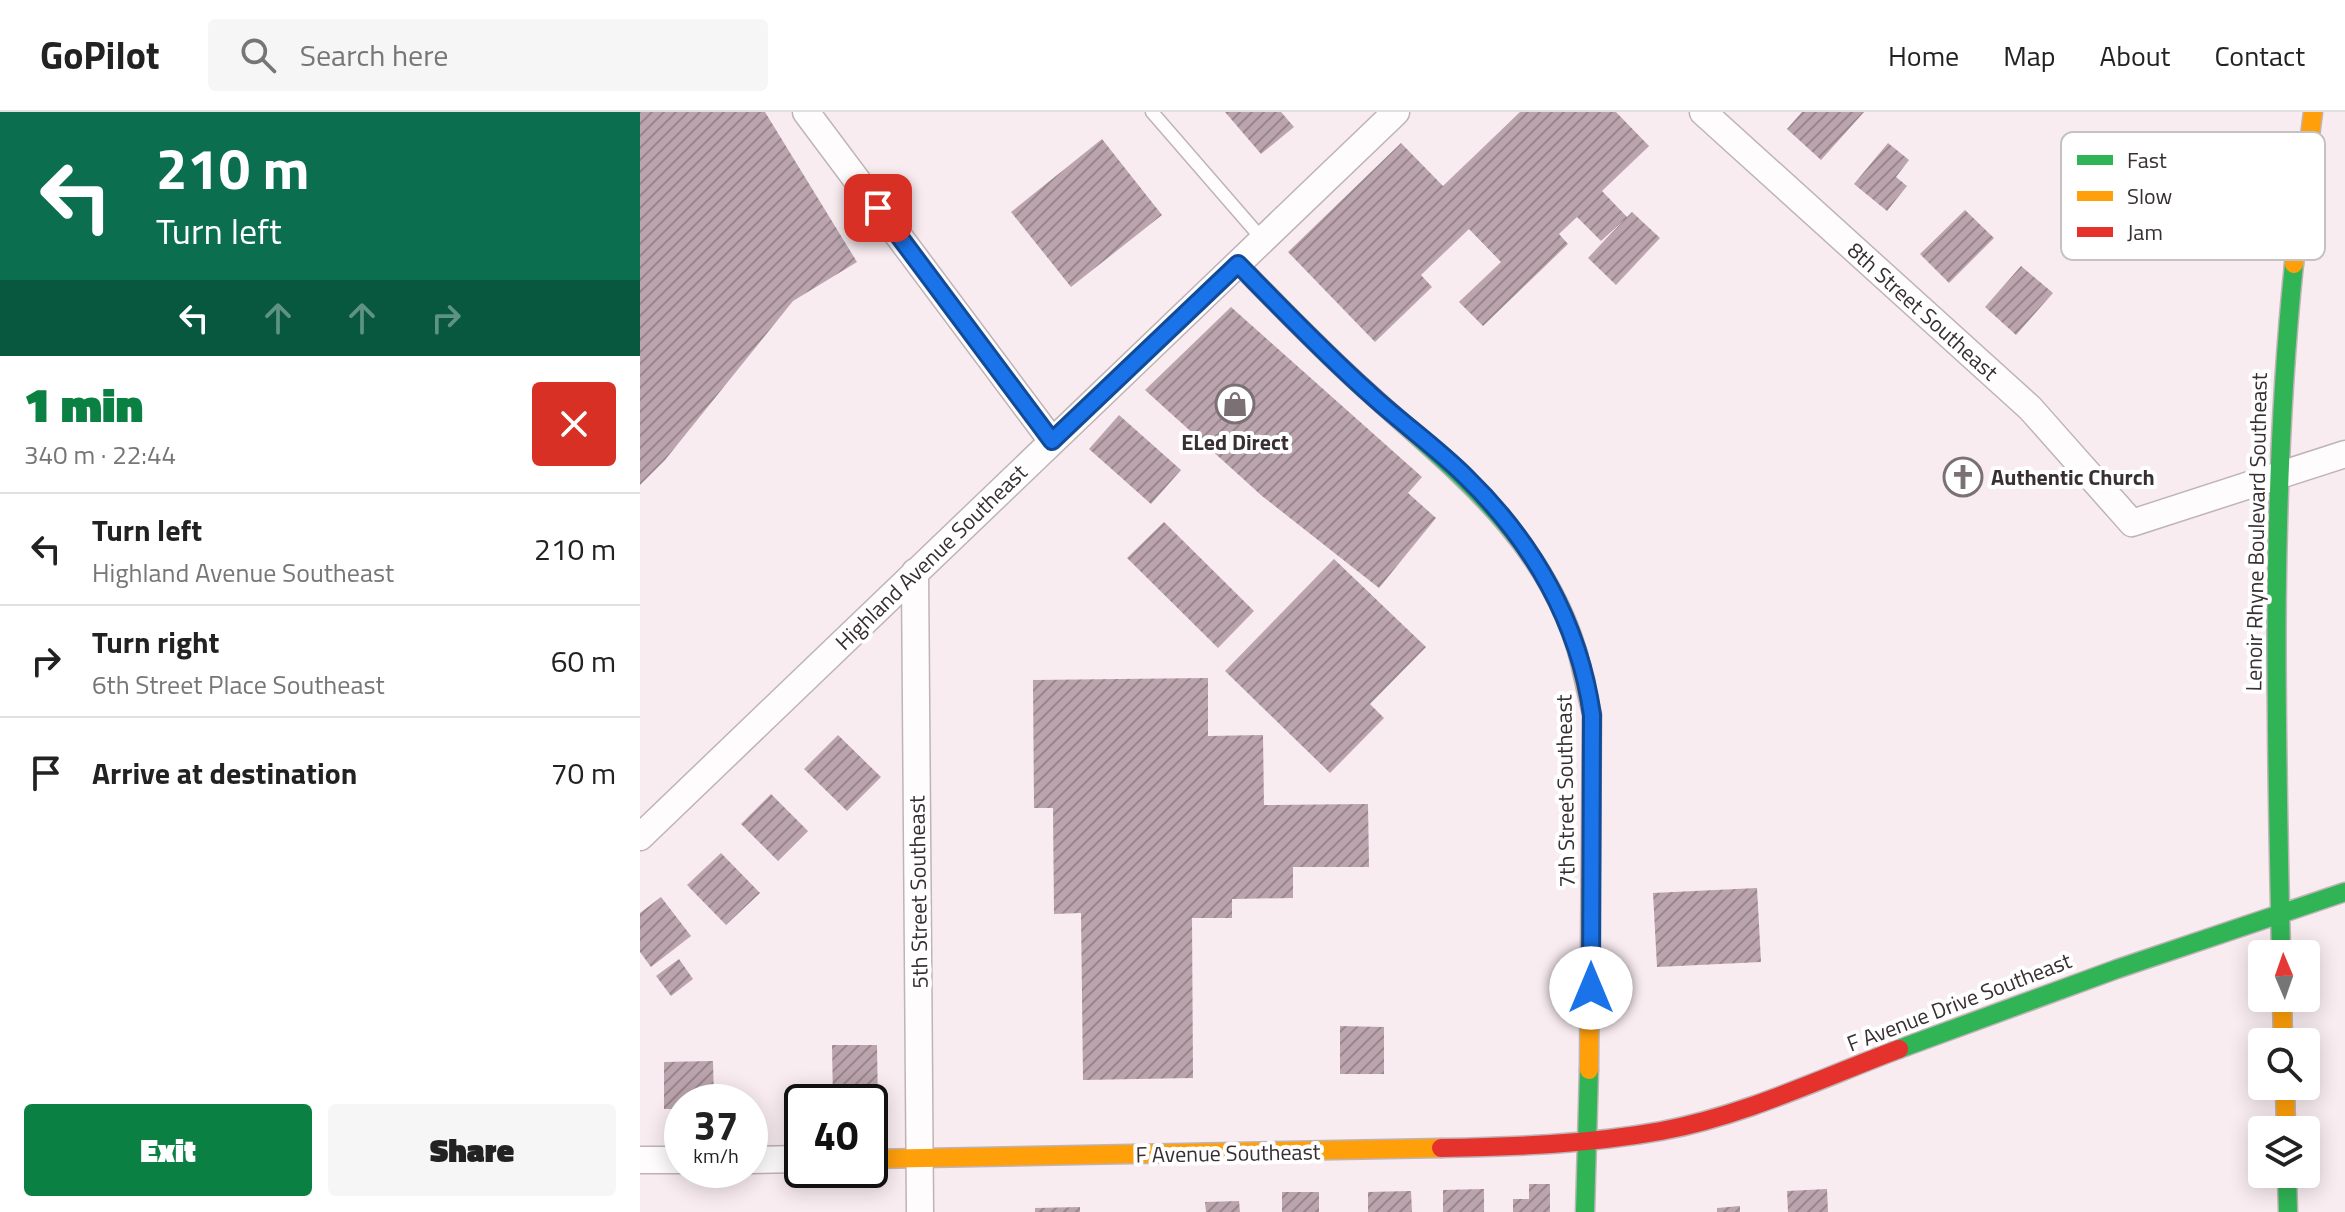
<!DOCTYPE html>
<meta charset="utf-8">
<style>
body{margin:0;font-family:"Titillium Web",sans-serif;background:#f6f6f6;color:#222;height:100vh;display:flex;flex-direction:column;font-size:30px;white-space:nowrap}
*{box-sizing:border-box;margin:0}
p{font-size:26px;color:#767676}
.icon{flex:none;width:44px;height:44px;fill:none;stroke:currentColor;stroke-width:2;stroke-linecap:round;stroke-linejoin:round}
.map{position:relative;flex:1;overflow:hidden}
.details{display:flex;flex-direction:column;background:#fff;width:640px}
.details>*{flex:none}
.hud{background:#0b6e4f;color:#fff;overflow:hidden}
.needle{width:52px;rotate:358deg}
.tools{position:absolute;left:1608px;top:828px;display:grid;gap:16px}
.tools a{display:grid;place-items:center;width:72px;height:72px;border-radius:8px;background:#fff;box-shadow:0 4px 20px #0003;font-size:40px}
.speed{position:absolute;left:24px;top:972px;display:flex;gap:16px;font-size:40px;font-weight:700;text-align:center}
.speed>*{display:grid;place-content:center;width:104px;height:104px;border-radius:50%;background:#fff;box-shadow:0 4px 20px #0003;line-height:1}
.speed small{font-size:20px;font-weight:400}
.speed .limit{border:4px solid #111;border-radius:12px;background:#fff;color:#111}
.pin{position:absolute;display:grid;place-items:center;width:68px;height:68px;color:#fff;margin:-34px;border-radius:16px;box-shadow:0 4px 12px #0006}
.me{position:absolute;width:88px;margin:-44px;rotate:0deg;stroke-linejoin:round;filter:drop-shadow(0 0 6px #0008)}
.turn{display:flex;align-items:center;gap:28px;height:168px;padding:0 24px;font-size:36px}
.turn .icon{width:104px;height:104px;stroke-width:2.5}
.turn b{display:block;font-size:56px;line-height:68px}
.lanes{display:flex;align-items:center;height:76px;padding:0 24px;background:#0003;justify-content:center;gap:40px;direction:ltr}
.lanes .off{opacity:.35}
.round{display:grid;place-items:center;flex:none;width:84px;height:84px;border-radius:8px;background:#f6f6f6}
.summary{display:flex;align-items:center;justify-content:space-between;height:136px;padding:0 24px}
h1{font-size:48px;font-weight:800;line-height:60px;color:#0b8043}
.cta{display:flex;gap:16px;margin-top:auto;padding:16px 24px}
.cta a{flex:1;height:92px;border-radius:8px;background:#0b8043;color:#fff;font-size:32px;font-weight:800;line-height:92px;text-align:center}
.cta a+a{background:#f6f6f6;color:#222}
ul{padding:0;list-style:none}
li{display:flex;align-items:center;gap:24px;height:112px;padding:0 24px;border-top:2px solid #e0e0e0}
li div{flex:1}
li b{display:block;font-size:30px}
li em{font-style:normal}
header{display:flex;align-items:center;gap:48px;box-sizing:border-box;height:112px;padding:0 40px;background:#fff;border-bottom:2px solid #e0e0e0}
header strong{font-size:38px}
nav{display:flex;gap:44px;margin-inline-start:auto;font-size:28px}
.search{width:560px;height:72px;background:#f6f6f6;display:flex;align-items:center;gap:20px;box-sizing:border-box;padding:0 28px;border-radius:8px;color:#767676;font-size:30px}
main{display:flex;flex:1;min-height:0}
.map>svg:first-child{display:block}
.building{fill:url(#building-hatch)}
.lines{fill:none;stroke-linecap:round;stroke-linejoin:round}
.lane-casing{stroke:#beb4b7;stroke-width:15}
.street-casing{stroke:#beb4b7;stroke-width:29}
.fast-casing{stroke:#beb4b7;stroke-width:21}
.slow-casing{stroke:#beb4b7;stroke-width:21}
.jam-casing{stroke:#beb4b7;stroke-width:21}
.lane{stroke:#fefcfd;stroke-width:12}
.street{stroke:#fefcfd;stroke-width:26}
.fast{stroke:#30b455;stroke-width:18}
.slow{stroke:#ff9f0a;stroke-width:18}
.jam{stroke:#e5322d;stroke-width:18}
.route-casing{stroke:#114b97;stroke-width:20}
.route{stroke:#1a73e8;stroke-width:14}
.labels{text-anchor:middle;stroke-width:8;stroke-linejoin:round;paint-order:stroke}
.street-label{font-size:22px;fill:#372f31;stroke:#fff}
.poi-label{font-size:22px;font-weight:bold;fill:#372f31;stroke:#fff}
.key{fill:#fff;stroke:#c3c1c1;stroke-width:2}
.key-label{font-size:22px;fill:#372f31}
</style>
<header>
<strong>GoPilot</strong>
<div class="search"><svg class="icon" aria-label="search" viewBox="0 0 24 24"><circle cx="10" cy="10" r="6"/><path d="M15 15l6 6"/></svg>Search here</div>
<nav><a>Home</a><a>Map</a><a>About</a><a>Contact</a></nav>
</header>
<main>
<section class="details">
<div class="hud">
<div class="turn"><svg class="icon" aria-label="left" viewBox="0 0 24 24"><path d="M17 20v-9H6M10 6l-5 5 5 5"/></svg><div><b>210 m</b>Turn left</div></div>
<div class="lanes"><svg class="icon" aria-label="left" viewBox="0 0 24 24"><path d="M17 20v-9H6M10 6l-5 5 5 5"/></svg><svg class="icon off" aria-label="ahead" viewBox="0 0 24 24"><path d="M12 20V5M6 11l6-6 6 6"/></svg><svg class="icon off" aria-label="ahead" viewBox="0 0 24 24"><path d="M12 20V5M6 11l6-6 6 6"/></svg><svg class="icon off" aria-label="right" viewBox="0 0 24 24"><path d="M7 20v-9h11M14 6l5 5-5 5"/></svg></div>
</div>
<div class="summary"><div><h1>1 min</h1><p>340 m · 22:44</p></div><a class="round" style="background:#d93025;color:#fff"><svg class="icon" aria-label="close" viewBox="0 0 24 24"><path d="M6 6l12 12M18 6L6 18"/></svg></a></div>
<ul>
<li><svg class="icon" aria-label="left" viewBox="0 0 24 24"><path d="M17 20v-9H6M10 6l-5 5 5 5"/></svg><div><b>Turn left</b><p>Highland Avenue Southeast</p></div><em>210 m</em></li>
<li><svg class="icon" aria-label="right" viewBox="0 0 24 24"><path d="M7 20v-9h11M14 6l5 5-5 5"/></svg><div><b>Turn right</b><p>6th Street Place Southeast</p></div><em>60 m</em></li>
<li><svg class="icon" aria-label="arrive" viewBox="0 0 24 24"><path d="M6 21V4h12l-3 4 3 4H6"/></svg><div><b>Arrive at destination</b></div><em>70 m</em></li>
</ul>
<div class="cta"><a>Exit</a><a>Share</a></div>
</section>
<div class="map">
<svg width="1705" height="1100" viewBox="0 0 1705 1100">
<defs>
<pattern id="building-hatch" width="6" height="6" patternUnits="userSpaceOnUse" patternTransform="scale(2)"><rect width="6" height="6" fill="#bba4ad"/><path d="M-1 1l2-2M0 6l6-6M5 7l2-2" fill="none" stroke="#99868d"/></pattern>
</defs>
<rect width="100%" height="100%" fill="#f9ecf0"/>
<path class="building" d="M0 0H125L217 150 153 189 25 348 0 373Z
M585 0H641L654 15 621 42Z
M880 0H976L1009 34 962 79 987 105 992 100 1020 126 976 173 948 146 984 108 961 129 937 105 919 122 928 132 843 214 819 190 861 150 829 117 781 163 792 175 735 230 648 140 761 31 803 74Z
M1162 0H1224L1181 48 1147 17Z
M462 27 522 103 431 175 371 100Z
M1248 31 1269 48 1256 65 1267 74 1247 99 1214 72Z
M1325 98 1354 126 1309 171 1280 142Z
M1381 154 1413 181 1376 223 1345 195Z
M591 195 782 365 768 381 796 406 739 476 622 384 505 278Z
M479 303 541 358 511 392 449 337Z
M524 410 614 499 578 536 487 446Z
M694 447 786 535 730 592 744 606 690 661 585 559Z
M568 566V624L623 623 624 693 728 692 729 755H653V786L592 787V806H552L553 966 443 968 441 801 414 802 413 696H394L393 568Z
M198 623 241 665 207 699 164 657Z
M131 682 168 719 138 749 101 712Z
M81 741 120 781 86 813 47 773Z
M1117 776 1121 850 1017 855 1013 781Z
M21 785 51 824 11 855 0 840V801Z
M39 847 53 867 31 884 16 864Z
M700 914 744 915V962H700Z
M192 933H237L238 997H230V990H193Z
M73 949 74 990H42V997H24V950Z
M889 1072H910V1100H873V1087H889Z
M844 1077V1100H803V1078Z
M1187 1077 1188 1100H1148L1147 1079Z
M771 1079 772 1100H728V1080Z
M642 1080H679V1100H642Z
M599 1089 600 1100H566L565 1090Z
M1100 1094V1100H1077V1096Z
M440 1095V1100H395V1096Z"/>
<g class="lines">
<defs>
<path id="lane" d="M512 0 623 128"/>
<path id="street" d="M166 0 412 329
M1063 0 1390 296 1492 411 1705 342
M275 460 280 1100
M0 725 756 0
M0 1048H42
M110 1048 162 1047"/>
<path id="fast" d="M598 152C641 196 683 240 728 280 813 357 905 426 938 542
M1641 842C1636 611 1630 382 1654 152
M1259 937 1477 857 1705 780
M1647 1062 1648 1100
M945 1100 949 958"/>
<path id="slow" d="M1654 152 1673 0
M938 542 952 603 949 958
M1642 886 1643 930
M1645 974 1646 1018
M230 1047 801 1036"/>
<path id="jam" d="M801 1036C874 1035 949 1032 1021 1019 1103 1004 1182 966 1259 937"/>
</defs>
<use href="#lane" class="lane-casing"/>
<use href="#street" class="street-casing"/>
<use href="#fast" class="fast-casing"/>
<use href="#slow" class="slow-casing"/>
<use href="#jam" class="jam-casing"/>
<use href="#lane" class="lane"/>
<use href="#street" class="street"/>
<use href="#fast" class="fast"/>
<use href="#slow" class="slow"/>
<use href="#jam" class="jam"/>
</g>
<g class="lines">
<defs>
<path id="route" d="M238 96 412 329 598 152C641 196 683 240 729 281 760 310 796 335 826 365 893 430 939 511 952 603L951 876"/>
</defs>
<use href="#route" class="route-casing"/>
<use href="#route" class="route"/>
</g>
<defs>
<symbol id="shop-ring" viewBox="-11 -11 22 22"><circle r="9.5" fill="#fff" stroke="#7b7174" stroke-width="1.5"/><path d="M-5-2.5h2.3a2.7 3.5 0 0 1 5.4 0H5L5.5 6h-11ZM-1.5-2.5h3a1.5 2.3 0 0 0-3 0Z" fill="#7b7174"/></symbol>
<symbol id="church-ring" viewBox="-11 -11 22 22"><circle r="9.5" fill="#fff" stroke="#7b7174" stroke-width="1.5"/><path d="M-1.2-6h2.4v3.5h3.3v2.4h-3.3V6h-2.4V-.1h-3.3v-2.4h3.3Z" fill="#7b7174"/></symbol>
</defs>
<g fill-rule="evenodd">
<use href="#shop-ring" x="573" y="270" width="44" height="44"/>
<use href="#church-ring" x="1301" y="343" width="44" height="44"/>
</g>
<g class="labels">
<g class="street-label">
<text transform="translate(1283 199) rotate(42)" y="8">8th Street Southeast</text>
<text transform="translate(1616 420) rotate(-89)" y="8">Lenoir Rhyne Boulevard Southeast</text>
<text transform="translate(291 445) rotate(-44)" y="8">Highland Avenue Southeast</text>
<text transform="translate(925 679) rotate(-91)" y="8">7th Street Southeast</text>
<text transform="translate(278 780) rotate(-91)" y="8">5th Street Southeast</text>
<text transform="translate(1319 890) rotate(-21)" y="8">F Avenue Drive Southeast</text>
<text transform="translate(588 1041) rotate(-1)" y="8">F Avenue Southeast</text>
</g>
<g class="poi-label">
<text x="595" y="338">ELed Direct</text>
<text x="1351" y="373" text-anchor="start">Authentic Church</text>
</g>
</g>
<rect x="1421" y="20" width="264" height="128" rx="12" class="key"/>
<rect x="1437" y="43" width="36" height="10" fill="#30b455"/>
<rect x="1437" y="79" width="36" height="10" fill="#ff9f0a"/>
<rect x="1437" y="115" width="36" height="10" fill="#e5322d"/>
<g class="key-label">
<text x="1487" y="56">Fast</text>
<text x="1487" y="92">Slow</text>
<text x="1487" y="128">Jam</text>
</g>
</svg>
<div class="tools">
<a><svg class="needle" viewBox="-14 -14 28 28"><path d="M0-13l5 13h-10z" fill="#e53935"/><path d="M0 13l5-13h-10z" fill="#767676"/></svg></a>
<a><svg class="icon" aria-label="search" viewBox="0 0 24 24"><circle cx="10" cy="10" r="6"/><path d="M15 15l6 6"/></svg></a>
<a><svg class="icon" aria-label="layers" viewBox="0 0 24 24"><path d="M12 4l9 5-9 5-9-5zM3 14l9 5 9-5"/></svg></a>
</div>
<div class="speed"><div>37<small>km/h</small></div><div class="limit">40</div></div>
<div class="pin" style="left:238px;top:96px;background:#d93025"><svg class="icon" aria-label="arrive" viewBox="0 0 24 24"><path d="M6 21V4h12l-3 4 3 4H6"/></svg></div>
<svg class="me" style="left:951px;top:876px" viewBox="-20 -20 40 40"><circle r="19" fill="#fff"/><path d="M0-13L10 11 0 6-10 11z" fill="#1a73e8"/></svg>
</div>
</main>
